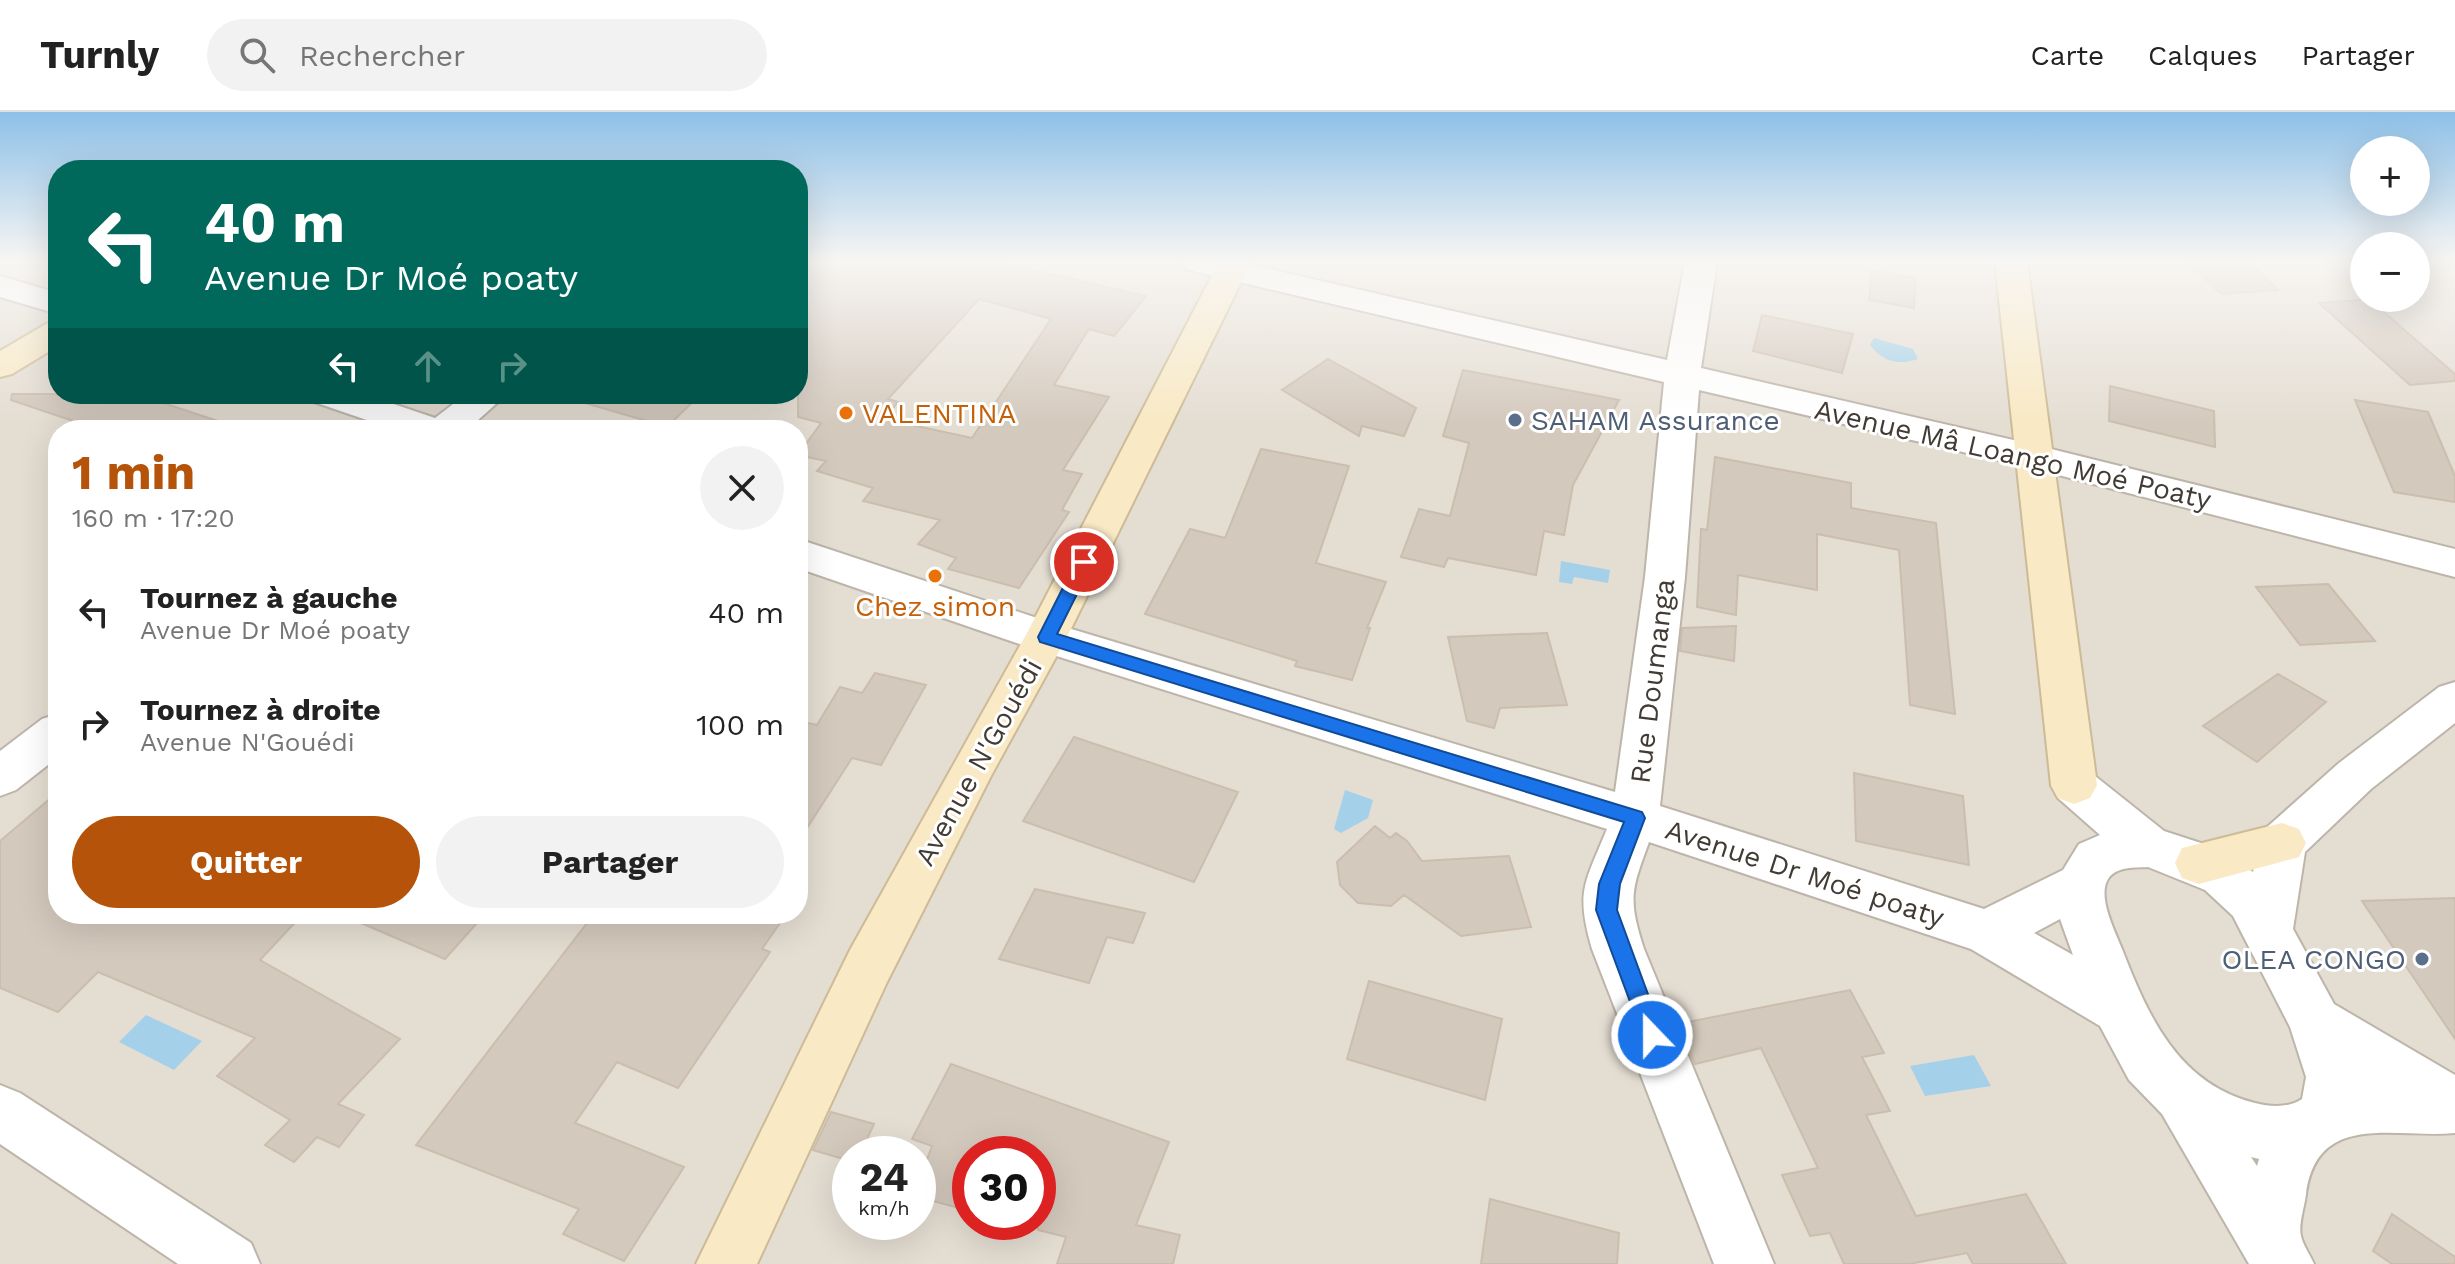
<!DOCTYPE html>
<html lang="fr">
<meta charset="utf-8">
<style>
body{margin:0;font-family:"Work Sans",sans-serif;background:#f2f2f2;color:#222;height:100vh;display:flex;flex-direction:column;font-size:30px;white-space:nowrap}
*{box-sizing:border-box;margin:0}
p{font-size:26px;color:#767676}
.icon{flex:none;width:44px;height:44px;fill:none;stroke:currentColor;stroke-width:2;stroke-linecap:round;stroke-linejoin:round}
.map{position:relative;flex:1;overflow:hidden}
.panel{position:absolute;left:48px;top:308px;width:760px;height:504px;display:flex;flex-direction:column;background:#fff;border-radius:32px;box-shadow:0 8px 32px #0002}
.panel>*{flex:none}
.hud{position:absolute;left:48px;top:48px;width:760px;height:244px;border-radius:32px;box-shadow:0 8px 32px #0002;background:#00695c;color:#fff;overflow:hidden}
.tools{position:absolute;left:2350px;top:24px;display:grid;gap:16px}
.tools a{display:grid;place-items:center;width:80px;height:80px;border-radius:50%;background:#fff;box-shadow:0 8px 32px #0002;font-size:40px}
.speed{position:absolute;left:832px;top:1024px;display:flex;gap:16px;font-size:40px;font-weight:700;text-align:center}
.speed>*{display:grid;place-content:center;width:104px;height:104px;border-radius:50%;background:#fff;box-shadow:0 8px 32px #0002;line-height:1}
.speed small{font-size:20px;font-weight:400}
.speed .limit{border:12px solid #d22;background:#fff;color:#111}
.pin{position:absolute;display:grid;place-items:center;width:68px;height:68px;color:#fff;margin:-34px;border:4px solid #fff;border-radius:50%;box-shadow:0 2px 8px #0007}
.me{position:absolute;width:88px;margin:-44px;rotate:338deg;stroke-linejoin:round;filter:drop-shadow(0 0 6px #0008)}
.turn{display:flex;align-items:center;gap:28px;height:168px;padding:0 24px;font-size:36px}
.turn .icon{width:104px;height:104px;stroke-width:2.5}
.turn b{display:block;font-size:56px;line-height:68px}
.lanes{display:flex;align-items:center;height:76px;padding:0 24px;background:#0003;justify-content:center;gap:40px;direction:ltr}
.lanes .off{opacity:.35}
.round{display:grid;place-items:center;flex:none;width:84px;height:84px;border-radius:42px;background:#f2f2f2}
.headline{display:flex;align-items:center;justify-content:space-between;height:136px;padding:0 24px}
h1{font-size:48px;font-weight:700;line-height:60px;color:#b45309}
.action{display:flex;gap:16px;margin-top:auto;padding:16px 24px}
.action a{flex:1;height:92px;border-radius:48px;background:#b45309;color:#fff;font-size:32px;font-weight:700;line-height:92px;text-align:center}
.action a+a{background:#f2f2f2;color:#222}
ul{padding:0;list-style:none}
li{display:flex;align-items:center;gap:24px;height:112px;padding:0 24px}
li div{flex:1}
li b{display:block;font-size:30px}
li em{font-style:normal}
header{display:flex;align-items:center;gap:48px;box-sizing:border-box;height:112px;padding:0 40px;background:#fff;border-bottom:2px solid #e0e0e0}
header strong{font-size:38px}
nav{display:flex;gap:44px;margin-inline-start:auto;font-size:28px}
.search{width:560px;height:72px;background:#f2f2f2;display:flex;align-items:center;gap:20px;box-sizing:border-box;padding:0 28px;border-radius:44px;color:#767676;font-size:30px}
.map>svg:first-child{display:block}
.residential{fill:#e4ddd2;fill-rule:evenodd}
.water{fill:#a4d1e9}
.building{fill:#d4c9bd;stroke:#cbbeae;stroke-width:2;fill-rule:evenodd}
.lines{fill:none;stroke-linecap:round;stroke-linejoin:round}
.street-casing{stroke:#bdb5aa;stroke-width:4}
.secondary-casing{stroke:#ccbb96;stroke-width:4}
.street{fill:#fff;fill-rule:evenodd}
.secondary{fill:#f9e9c4;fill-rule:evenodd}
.route{fill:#1a73e8;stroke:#114b97;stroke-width:2}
.food-dot{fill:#e8710a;stroke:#fff;stroke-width:3}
.service-dot{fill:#5c6f8a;stroke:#fff;stroke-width:3}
.labels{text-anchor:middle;stroke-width:6;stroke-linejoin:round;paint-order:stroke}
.food-label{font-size:28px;fill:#c56008;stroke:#fff;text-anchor:start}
.service-label{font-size:28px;fill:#4e5e75;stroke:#fff;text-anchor:start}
.street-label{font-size:28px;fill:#413b34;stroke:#fff}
</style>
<header>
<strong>Turnly</strong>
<div class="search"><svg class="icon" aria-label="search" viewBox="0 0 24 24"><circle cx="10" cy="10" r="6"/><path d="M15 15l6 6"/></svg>Rechercher</div>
<nav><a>Carte</a><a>Calques</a><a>Partager</a></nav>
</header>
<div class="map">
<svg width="2455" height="1152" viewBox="0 0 2455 1152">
<rect width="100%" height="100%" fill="#f0ebe4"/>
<path class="residential" d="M0 150H58V282H798V150H2364V186H2416V150H2455V1152H0ZM58 318H798V802H58ZM850 1042H918V1110H850ZM970 1042H1038V1110H970Z"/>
<path class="water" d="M1874 226 1913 237 1918 247C1898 254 1882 249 1870 233Z
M1561 449 1610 458 1608 471 1574 465 1572 472 1559 470Z
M1345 678 1373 688 1368 706 1341 721 1334 717Z
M146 903 202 929 174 958 119 930Z
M1974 943 1991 974 1925 984 1910 954Z"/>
<path class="building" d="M798 150H998L1146 184 1114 224 1089 217 1054 273 1109 285 1063 358 1082 362 1062 398 1069 400 1019 476 948 457 956 446 918 432 940 408 863 389 873 376 817 359 826 349 798 343 821 311 798 305ZM979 187 1051 207 972 326 884 307 898 290 888 287Z
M2188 150H2248L2278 178 2221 182Z
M1872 158 1916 166 1914 196 1869 188Z
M2369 187 2455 262V269L2410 273 2319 191Z
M1762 203 1853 222 1842 261 1753 239Z
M1328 247 1416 296 1404 324 1362 314 1359 324 1282 278Z
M1463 258 1619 288 1573 373 1564 423 1544 419 1536 463 1448 446 1444 455 1401 445 1419 397 1450 404 1469 331 1443 324Z
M2110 274 2214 299 2215 335 2109 309Z
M12 282H136L227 312 226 318H100L11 288Z
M586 282H701L667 315 585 291Z
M2355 288 2428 300 2455 364V390L2394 380Z
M1261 337 1349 354 1316 451 1386 470 1367 516H1370L1352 568 1295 554 1297 549 1145 502 1190 417 1225 426Z
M1715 345 1851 371V396L1936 411 1955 602 1910 593 1899 438 1817 422V478L1738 463 1736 503 1697 495 1701 417 1707 418Z
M2328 472 2375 529 2300 533 2256 475Z
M1736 514 1734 549 1680 539 1682 516Z
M1547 521 1567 593 1500 596 1494 616 1467 609 1448 525Z
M875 561 926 573 881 653 852 646 798 730V609L817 613 840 575 862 581Z
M2278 562 2326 590 2257 650 2203 614Z
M1074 625 1238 680 1194 770 1023 709Z
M1854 661 1963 684 1969 753 1856 729Z
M58 680V802H303L260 848 400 927 338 992 364 1003 339 1035 317 1025 294 1050 265 1033 290 1008 217 964 255 926 98 860 58 900 0 876V729Z
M1375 714 1390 726 1396 721 1407 729 1422 749 1509 744 1531 815 1461 824 1404 783 1391 794 1358 791 1340 773 1337 750Z
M1035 777 1145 801 1133 831 1107 825 1089 871 999 847Z
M2455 786V927L2362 789Z
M340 802H485L445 847Z
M594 802H756L780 811 762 837 770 840 678 976 617 950 575 1011 684 1055 624 1149 563 1122 579 1097 416 1033Z
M1369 869 1502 907 1485 988 1347 947Z
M1850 878 1884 941 1862 945 1890 999 1866 1003 1916 1104 2026 1082 2066 1152H1973L1967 1141 1909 1152H1844L1830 1121 1810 1124 1782 1063 1818 1056 1761 936 1695 952 1678 912Z
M951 952 1169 1030 1136 1113 1180 1123 1173 1152H1057L1066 1125 1038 1118V1042H970V1099L918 1085V1071L932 1034 912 1027Z
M831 1000 874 1012 860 1042H850V1049L813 1038Z
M1490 1087 1619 1121 1617 1152H1481Z
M2392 1102 2455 1145V1152H2392L2373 1139Z"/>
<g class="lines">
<defs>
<path id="street" d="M1181 150H1238L1667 248 1685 150H1717L1701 256 2035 333 2455 437V465L2035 357 1699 278 1685 465 1660 694 1984 797 2063 758 2079 732 2100 723 2058 686 2051 673 2058 660 2074 654 2090 660 2164 719 2216 736 2253 760 2258 731 2265 717 2339 651 2439 575 2455 570V611L2371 677 2305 740 2293 817 2334 892 2455 963V1021C2396 1027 2317 998 2306 1082 2305 1093 2298 1113 2301 1124 2303 1133 2310 1143 2314 1152H2249L2162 1002 2129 968 2100 914 1971 837 1649 730C1631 779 1628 787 1644 837L1774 1152H1714L1592 837C1575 779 1585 771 1607 717L1031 536 798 456V427L1058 513 1615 680 1645 465 1664 270 1197 160 1186 157ZM2148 755 2205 778 2233 804 2290 915 2306 965 2302 987C2289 996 2271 995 2255 991 2178 972 2148 904 2122 837 2115 819 2097 785 2108 767 2116 754 2136 756 2148 755ZM2060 807 2073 843 2034 821ZM2251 1045 2259 1047 2257 1054Z
M0 164 58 181V202L0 185Z
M309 282H364L435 306 466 282H507L467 318H396L314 290Z
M58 602V645L16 678 0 684V639L42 607Z
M0 973 20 981 251 1131 260 1152H178L0 1032Z"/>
<path id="secondary" d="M1219 150H1251L1067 525 991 664 887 870 757 1152H696L850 838 1027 521Z
M1995 150H2027L2097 673 2090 686 2074 692 2058 686 2051 673Z
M58 209V234L12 262 0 265V239L46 212Z
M2282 711 2299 717 2306 731 2299 745 2199 772 2182 766 2175 751 2182 736Z"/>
</defs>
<use href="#street" class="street-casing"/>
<use href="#secondary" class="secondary-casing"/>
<use href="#street" class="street"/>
<use href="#secondary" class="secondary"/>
</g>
<linearGradient id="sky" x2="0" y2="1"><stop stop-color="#8dc0e8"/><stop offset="0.48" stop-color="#f8f6f3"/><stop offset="1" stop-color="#f8f6f3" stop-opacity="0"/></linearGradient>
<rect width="2455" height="311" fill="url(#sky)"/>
<path class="route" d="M1084 444 1093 450 1057 522 1642 700 1645 706 1620 772 1617 798 1663 923 1660 930 1652 933 1645 930 1596 798 1599 772 1624 710 1040 530 1038 525 1076 450Z"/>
<g class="food-dot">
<circle cx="846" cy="301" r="8"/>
<circle cx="935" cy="464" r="8"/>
</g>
<g class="service-dot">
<circle cx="1515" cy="308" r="8"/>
<circle cx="2422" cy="847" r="8"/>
</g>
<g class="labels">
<g class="food-label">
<text x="862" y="311">VALENTINA</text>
<text x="935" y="504" text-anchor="middle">Chez simon</text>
</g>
<g class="service-label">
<text x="1531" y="318">SAHAM Assurance</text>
<text x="2406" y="857" text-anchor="end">OLEA CONGO</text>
</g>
<g class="street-label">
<text transform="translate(2013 342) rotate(13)" y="10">Avenue Mâ Loango Moé Poaty</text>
<text transform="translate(1652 569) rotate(-83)" y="10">Rue Doumanga</text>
<text transform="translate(978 650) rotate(-61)" y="10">Avenue N'Gouédi</text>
<text transform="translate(1805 761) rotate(18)" y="10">Avenue Dr Moé poaty</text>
</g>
</g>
</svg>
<div class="tools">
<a>+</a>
<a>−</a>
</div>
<div class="speed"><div>24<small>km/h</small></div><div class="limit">30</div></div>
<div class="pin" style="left:1084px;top:450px;background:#d93025"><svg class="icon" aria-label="arrive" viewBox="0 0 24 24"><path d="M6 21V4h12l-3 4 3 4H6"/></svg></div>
<svg class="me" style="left:1652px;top:923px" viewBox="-20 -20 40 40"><circle r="17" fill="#1a73e8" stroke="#fff" stroke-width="3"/><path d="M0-11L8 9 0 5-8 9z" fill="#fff"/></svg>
<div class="hud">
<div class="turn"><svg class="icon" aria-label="left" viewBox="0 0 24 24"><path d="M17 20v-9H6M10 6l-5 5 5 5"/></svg><div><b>40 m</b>Avenue Dr Moé poaty</div></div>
<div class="lanes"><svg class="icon" aria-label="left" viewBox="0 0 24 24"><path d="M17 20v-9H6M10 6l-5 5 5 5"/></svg><svg class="icon off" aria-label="ahead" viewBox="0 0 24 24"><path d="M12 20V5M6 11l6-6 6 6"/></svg><svg class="icon off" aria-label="right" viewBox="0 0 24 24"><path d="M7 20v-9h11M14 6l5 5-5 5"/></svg></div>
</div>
<section class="panel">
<div class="headline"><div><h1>1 min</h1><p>160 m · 17:20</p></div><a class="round"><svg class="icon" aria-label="close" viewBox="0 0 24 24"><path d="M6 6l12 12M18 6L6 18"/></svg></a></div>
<ul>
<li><svg class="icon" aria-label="left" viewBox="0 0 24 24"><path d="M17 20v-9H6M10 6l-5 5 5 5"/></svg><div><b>Tournez à gauche</b><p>Avenue Dr Moé poaty</p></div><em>40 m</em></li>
<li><svg class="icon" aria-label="right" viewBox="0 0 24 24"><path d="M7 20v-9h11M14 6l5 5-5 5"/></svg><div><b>Tournez à droite</b><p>Avenue N'Gouédi</p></div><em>100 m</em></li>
</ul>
<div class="action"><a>Quitter</a><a>Partager</a></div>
</section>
</div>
